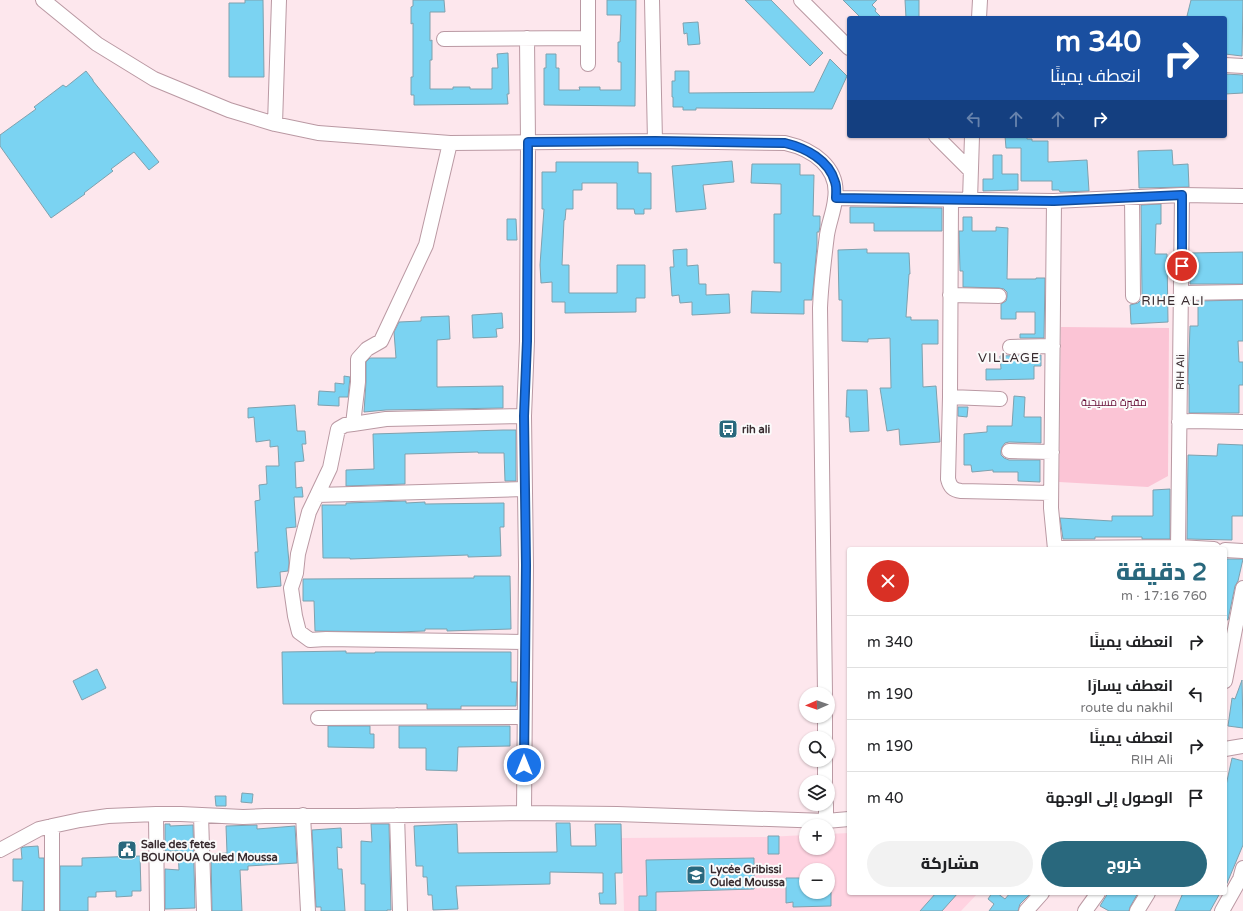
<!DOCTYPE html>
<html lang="ar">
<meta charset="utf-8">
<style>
body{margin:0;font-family:"Varela Round",Cairo,sans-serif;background:#f2f2f2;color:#202124;direction:rtl;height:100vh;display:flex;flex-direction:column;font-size:15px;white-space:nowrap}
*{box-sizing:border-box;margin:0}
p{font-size:13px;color:#757577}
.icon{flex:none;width:22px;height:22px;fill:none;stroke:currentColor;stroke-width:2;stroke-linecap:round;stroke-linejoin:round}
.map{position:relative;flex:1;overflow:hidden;direction:ltr}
.side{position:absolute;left:847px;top:547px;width:380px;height:348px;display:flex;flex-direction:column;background:#fff;border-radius:4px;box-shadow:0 1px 3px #0004;direction:rtl}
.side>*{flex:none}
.banner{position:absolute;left:847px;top:16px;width:380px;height:122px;border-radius:4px;box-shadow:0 1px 3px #0004;direction:rtl;background:#1a4fa0;color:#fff;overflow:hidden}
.needle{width:26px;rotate:268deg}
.tools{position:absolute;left:799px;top:687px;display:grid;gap:8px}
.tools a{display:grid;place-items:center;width:36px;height:36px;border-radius:50%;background:#fff;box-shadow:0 1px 3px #0004;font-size:20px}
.pin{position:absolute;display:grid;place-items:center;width:34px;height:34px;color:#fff;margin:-17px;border:2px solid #fff;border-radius:50%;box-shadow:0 1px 4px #0007}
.me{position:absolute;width:44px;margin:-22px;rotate:0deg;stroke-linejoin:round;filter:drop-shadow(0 0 3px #0008)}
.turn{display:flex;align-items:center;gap:14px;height:84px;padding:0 20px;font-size:18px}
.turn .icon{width:52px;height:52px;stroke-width:2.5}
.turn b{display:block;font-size:28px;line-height:34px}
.lanes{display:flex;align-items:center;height:38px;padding:0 20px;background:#0003;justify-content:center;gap:20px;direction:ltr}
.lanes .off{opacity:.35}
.round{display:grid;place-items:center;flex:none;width:42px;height:42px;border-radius:21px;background:#f2f2f2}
.headline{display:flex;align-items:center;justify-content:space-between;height:68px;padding:0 20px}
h1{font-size:24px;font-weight:800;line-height:30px;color:#29687d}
.action{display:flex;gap:8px;margin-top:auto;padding:8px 20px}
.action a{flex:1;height:46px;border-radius:24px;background:#29687d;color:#fff;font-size:16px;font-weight:800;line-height:46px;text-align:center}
.action a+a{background:#f2f2f2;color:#202124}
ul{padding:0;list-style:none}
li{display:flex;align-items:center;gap:12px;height:52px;padding:0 20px;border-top:1px solid #e0e0e0}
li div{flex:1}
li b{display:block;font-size:15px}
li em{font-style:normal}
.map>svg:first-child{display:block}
.built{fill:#ffd3e1;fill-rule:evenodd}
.green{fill:#fbc4d5}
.building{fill:#7bd3f2;stroke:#7fa1ae}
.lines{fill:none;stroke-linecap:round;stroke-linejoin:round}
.minor-casing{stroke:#ba99a3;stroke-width:16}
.minor{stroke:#fff;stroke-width:14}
.route-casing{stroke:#114b97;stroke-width:10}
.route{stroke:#1a73e8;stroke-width:7}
.labels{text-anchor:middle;stroke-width:4;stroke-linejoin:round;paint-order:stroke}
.street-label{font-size:11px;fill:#382b2f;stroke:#fbfbfb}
.park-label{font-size:11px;fill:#660d37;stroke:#fbfbfb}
.poi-label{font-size:11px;font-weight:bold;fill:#382b2f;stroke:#fbfbfb;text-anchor:start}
.quarter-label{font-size:13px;letter-spacing:1px;fill:#382b2f;stroke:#fbfbfb}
</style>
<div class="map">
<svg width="1243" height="911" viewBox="0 0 1243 911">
<rect width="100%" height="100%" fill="#fde7ed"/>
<path class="built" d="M849 833V893H978L961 911H624L622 838 767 837 806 835V848H828V834ZM806 870H828V892H806Z"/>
<path class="green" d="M1061 327 1169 328 1168 476 1148 487 1059 482Z"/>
<path class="building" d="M245 0H263L264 77H229V3H245Z
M413 0H444L445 12H430V41L432 40V60H430V89H453V87H470V89H492V68H498L497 54 508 53 509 94H507L508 104 414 105V95H411V77H413V23L411 24V7L413 6Z
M607 0H636L635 106 544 105V68H546V54H556V68H559V90H580L579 87H600V90H621V62H618V42H620L621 15H607Z
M745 0H771L823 53 810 66Z
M843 0H877L872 5 876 9 875 11 882 18H861Z
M905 0H919V18H906Z
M1191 0H1243L1242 56 1225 54V18H1195L1187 16Z
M698 22 700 44 688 45 687 33 684 34 683 23Z
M830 59 847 76 832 109 696 108V110H683V107H673V97H672V81H675V71H689V93L814 92Z
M86 71 93 80V81L159 162 149 170 134 152 111 169 113 171 84 193 85 194 51 218 0 146V135L36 109 34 107 63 85 66 87Z
M1225 74 1243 75V93L1225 94Z
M1005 136H1027V139H1032V141H1048V162L1087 160 1089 191 1060 192 1059 190H1052V181H1021V148H1006Z
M1172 150 1173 165 1188 164 1189 187 1139 188 1138 151Z
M993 155H1002V174H1018V190L983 191V179H993Z
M732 161 734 182 703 185 706 209 676 212 672 166Z
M556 162H638V173H651V209H644V214H635L634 209H617V183H582V190H573V209H566L565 220H564L562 265H569V293H617V265H645V298H636V312L565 313V302H552V282L541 283 540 265 544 209H542V172H556Z
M752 164H800V175H814L813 216H820V226L819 232H817V246L812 300H804V314L751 313 752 291 781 292V263H774V214H781V184L751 183Z
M1161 204V224H1156L1155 254H1167L1168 322 1131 324 1130 305 1138 303 1141 300 1142 296 1141 205Z
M850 207 942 208V231H874V223H850Z
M963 217H972V231H996V227L1008 228 1007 279H1036V278H1045L1044 338H1020V334H1035V312H1016V319H1001V304L1006 301 1007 297V292L1004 289 999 288 963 287V271H960L959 231H963Z
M507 219H516L517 240H507Z
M687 249V266L698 265 699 284H706V295L729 294 730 313 692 315V302L680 303 679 295 672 296 670 267H674L673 250Z
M867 249V253H909L910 274H909L906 317H911V320H938V344H922L923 387 936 386 940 442 900 445 899 429 887 431 880 388H891L890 338 868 339V342L842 341V300H839L838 250Z
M1243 252V284H1190V253Z
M1243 300V341H1238L1239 362H1243V385H1239V413H1189V384H1188L1190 326H1198V301Z
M502 313 503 328 496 329 497 337 473 338 472 315Z
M449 316 450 339 437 340V387L503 386V408L386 410 364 412 366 382V362L370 358H396L394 332 399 322 421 321V317Z
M1041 355V366H1034V379L986 380V369H1001L1000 356Z
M344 376 350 377 348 397H339V406L318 405 319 391 335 392V383L344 384Z
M847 390H867L869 431 850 432 849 417H846Z
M1014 396 1025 397 1024 417H1041V443L1009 442 1005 443 1002 447 1001 451V455L1004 458 1009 460H1040V482L1018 481V472H993V470L972 472 971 465H964V434L987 432V426H1012Z
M295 405 297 431H305L306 444H302L304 461 295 462 296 488 302 487 303 497H294L296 527 286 528 289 563 288 571 280 572 281 586 257 588 255 552H258L255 501 260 500 259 485 267 484 266 466H279L278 446 270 447V440L256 442 254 417 248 418V408Z
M958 407H968L967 417 958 416Z
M503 430H516V481H505L504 453H478V452L405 454V484L346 486V470L374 469 373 434Z
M1218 444 1243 445V516H1232V540L1187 539 1188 455 1217 456Z
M1170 489V539H1142V537H1095V539H1063L1060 518 1112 521V516H1153V490Z
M406 501V503L425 502V504L504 503V527H500L501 556 468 557V555L350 559V558H323L322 505H346V503Z
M1225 559H1243L1238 581 1235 586 1228 620 1225 619Z
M474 576H510L511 629 447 631V629H425V631L397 632 315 631 314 601H303V579L474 578Z
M346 651V653H375V652H511V682H517L516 706H461V709H427V704H283L282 652Z
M97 669 106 688 82 700 73 681Z
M1242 680 1243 728 1228 726 1232 698 1235 699Z
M328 726H370V734H374V748L328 747Z
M399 726H510V746L458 747 457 771 426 770V748H399Z
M1232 758 1243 761V845L1225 888V790Z
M242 793 253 794 252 803 241 802Z
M215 796H226V806H216Z
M556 823H570L571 846H596L595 824H621L622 873H615L616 904H600L599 893H603V873L550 872V884L456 886 458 909 433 910 432 895H428L427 877H423V866H416L414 826 457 824 458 853 557 852Z
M165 824H170V826L193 825 195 908 165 909V869L179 870 178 851H165Z
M371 824H389L391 910H387V911H365V884H361V841L372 842Z
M257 825V829L295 826 297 863 248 866V870H240L242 911H212L211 854 227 853 226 826Z
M341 828 342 848 337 847 338 869H342L345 911H321V907H316L312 830Z
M768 836H779V854H768Z
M38 846 39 858H44V911H22L23 881H13V859H22L21 848 24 847Z
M140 856 141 891H132V896L116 897V891L96 892V897H88V911H60V866H82V858Z
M754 858V889L656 892V911H639V896H647L646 860Z
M786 878H806V892H831V906L793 907V902L786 903Z
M936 893H958L942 911H920Z
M992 893H997L1005 899 1010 893H1031L1020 904 1018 911H989L994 904 988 899Z
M1108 893H1138L1130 907 1129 911H1109L1100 906Z
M1183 893H1220L1210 911H1175Z"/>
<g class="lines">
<defs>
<path id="minor" d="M43 0 97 44 154 79 229 110 275 124 318 133 450 143 655 141 785 143C812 149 840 167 835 199 834 211 829 222 827 235 824 259 821 283 820 308L825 694
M588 0V64
M652 0 655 141
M801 0 849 48
M979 18 980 0
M444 39 587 38
M1225 65 1243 66
M275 124 279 0
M936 136 970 170
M450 143 426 245 381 341 367 349 358 359V382L353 424 345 425 338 429 330 468 309 512 298 554 296 573 291 588 295 616 299 632 310 640 326 639 524 642
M1132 197 1133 296
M836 198 1054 201 1182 195 1243 196
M951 200 950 397 948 479C950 487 953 490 961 491L1051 493
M970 200 972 136
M1054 201 1051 508 1055 549
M1182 293 1243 292
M950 295 999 296
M1010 347 1053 346
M950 397 1000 399
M1179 422 1191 421 1243 422
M353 424 386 419 524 416
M1009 451 1052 452
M317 495 524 489
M1055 548 1178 547 1214 549
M1178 549 1182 195
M1225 550 1243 551
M1225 681 1243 588
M825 716V738
M318 718 524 717
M1225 749 1243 746
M825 760V782
M826 804V821
M524 813 526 565 524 416 527 341 528 142 527 38
M156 814 157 911
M201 815 204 911
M303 815 308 911
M397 815 400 911
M0 850 39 829 52 826 80 820 108 816 156 814H181L243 817 265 816H356L524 813 617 814 826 821 849 819
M52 911V826
M1026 911 1042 893
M1085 911 1098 893
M1137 911 1148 893
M1222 911 1240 879 1243 868"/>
</defs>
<use href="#minor" class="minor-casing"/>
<use href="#minor" class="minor"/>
</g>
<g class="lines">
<defs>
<path id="route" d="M524 765 526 565 524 416 527 341 528 142 655 141 785 143C806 148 829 160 835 182 837 187 836 193 836 198L1054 201 1182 195V266"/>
</defs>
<use href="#route" class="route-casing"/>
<use href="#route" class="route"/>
</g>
<defs>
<symbol id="bus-square" viewBox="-11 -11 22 22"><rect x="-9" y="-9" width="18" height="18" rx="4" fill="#29687d" stroke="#fbfbfb"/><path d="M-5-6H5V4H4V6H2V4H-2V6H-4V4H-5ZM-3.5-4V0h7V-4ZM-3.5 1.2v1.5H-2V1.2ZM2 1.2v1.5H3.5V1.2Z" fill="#fff"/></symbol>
<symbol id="civic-square" viewBox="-11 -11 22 22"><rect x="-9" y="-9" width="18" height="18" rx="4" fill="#29687d" stroke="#fbfbfb"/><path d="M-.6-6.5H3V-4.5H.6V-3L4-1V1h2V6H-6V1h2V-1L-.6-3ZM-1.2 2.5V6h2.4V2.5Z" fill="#fff"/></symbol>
<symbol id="school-square" viewBox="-11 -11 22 22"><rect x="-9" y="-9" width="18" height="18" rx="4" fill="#29687d" stroke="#fbfbfb"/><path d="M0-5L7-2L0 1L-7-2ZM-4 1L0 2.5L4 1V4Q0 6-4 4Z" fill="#fff"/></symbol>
</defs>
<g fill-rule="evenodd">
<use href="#bus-square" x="717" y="418" width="22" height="22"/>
<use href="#civic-square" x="116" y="839" width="22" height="22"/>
<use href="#school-square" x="685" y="864" width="22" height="22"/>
</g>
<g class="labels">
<g class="street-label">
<text transform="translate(1180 372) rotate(-89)" y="4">RIH Ali</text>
</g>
<g class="park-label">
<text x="1114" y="406">مقبرة مسيحية</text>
</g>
<g class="poi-label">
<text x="742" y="433">rih ali</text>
<text x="141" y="848">Salle des fetes<tspan x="141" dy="13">BOUNOUA Ouled Moussa</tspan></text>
<text x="710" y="873">Lycée Gribissi<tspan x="710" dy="13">Ouled Moussa</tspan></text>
</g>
<g class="quarter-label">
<text x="1173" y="305">RIHE ALI</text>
<text x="1009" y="362">VILLAGE</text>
</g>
</g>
</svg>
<div class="tools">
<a><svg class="needle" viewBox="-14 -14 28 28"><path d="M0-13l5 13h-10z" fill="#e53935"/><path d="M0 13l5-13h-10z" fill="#757577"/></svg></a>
<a><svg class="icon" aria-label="search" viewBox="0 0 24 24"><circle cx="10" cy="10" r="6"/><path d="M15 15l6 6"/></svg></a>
<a><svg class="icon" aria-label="layers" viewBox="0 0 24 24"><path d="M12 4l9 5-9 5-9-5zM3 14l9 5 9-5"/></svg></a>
<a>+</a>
<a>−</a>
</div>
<div class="pin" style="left:1182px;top:266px;background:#d93025"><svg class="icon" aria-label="arrive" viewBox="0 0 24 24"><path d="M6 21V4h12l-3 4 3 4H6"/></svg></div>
<svg class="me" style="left:524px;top:765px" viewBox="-20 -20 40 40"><circle r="17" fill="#1a73e8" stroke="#fff" stroke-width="3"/><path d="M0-11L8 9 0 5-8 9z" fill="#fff"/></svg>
<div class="banner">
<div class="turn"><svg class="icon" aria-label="right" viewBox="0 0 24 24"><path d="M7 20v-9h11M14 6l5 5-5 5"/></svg><div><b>340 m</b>انعطف يمينًا</div></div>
<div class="lanes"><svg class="icon off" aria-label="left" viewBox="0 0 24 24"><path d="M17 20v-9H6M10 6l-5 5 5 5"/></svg><svg class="icon off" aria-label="ahead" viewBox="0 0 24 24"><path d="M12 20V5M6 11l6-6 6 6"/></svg><svg class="icon off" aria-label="ahead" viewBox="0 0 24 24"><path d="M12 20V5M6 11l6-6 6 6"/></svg><svg class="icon" aria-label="right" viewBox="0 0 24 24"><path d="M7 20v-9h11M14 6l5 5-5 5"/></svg></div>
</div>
<section class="side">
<div class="headline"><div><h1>2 دقيقة</h1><p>760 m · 17:16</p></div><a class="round" style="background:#d93025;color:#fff"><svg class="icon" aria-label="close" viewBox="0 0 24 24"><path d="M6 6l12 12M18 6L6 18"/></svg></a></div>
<ul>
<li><svg class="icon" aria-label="right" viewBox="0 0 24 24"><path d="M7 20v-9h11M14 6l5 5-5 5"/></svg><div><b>انعطف يمينًا</b></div><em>340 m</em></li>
<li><svg class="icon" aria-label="left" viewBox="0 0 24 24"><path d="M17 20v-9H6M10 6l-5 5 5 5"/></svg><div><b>انعطف يسارًا</b><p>route du nakhil</p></div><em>190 m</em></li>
<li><svg class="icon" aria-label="right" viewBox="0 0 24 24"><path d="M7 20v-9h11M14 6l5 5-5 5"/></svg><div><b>انعطف يمينًا</b><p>RIH Ali</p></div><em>190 m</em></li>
<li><svg class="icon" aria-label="arrive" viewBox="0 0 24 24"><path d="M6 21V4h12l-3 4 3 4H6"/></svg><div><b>الوصول إلى الوجهة</b></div><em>40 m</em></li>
</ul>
<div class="action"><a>خروج</a><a>مشاركة</a></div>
</section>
</div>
